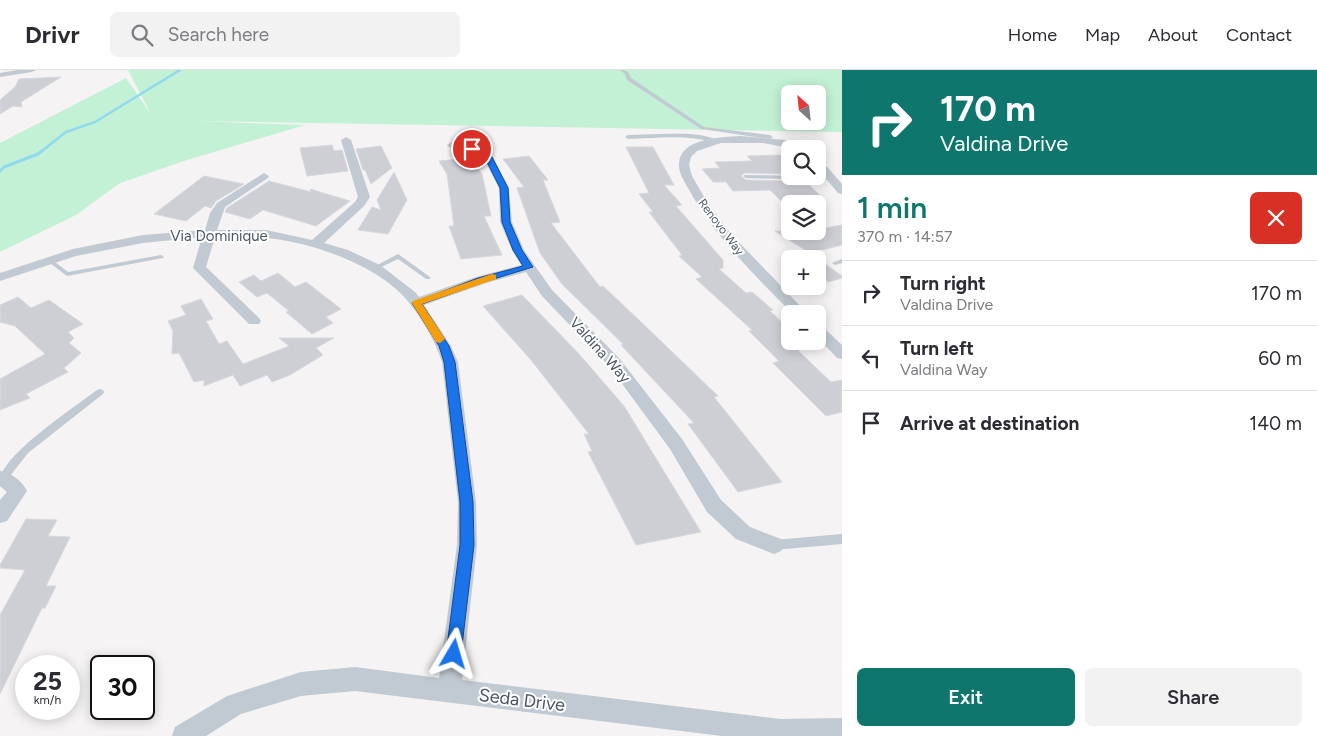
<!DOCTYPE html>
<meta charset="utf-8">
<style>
body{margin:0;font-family:Figtree,sans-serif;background:#f2f2f3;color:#2b2b33;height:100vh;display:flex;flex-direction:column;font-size:19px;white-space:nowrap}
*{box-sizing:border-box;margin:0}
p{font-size:16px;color:#7c7c81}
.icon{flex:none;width:28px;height:28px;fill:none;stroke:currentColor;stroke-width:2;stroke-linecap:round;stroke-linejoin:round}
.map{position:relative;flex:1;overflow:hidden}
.side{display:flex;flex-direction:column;background:#fff;width:475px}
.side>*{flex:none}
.hud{background:#0f766e;color:#fff;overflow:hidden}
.needle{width:32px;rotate:333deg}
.buttons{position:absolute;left:781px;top:15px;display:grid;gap:10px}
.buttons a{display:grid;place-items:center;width:45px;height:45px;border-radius:8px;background:#fff;box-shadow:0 2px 12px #0003;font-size:25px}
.speed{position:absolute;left:15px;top:585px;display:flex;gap:10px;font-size:25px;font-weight:700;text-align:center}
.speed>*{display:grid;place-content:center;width:65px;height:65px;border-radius:50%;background:#fff;box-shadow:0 2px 12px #0003;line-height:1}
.speed small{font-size:12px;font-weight:400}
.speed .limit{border:2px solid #111;border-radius:8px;background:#fff;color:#111}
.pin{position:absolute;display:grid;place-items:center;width:42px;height:42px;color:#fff;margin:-21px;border:2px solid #fff;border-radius:50%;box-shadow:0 1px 5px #0007}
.me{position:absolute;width:55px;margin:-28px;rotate:7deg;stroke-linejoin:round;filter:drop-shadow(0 0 4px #0008)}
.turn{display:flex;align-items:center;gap:18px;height:105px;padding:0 15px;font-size:22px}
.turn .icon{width:65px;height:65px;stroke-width:2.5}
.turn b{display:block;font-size:35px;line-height:42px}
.round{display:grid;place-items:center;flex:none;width:52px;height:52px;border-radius:8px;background:#f2f2f3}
.headline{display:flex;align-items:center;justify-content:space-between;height:85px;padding:0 15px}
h1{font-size:30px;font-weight:600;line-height:38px;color:#0f766e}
.cta{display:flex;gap:10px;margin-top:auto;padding:10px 15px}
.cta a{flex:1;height:58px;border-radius:8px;background:#0f766e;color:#fff;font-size:20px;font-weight:600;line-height:58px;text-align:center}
.cta a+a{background:#f2f2f3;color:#2b2b33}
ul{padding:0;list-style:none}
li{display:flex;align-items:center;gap:15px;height:65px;padding:0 15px;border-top:1px solid #e1e1e2}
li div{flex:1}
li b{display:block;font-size:19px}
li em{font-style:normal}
header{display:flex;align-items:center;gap:30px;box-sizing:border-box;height:70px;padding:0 25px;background:#fff;border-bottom:1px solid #e1e1e2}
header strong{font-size:24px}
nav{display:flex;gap:28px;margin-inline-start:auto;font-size:18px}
.search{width:350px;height:45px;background:#f2f2f3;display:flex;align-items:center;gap:12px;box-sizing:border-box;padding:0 18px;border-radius:8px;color:#7c7c81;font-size:19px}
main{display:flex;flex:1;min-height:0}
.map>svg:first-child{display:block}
.green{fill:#c3f1d5;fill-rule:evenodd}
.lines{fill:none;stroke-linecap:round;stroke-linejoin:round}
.stream-far1{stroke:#90daee;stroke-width:2.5}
.stream{stroke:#90daee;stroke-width:3}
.building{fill:#cdcfd5;stroke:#d7d9de}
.lane{fill:#c1cad2;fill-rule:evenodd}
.street{fill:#c1cad2;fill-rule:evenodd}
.route{fill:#1a73e8;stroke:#114b97}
.slow{fill:#f59e0b}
.labels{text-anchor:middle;stroke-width:4;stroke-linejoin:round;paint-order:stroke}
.far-street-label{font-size:12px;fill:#4a5661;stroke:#fff}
.street-label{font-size:15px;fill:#4a5661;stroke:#fff}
.near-street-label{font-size:18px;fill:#4a5661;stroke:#fff}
</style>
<header>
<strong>Drivr</strong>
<div class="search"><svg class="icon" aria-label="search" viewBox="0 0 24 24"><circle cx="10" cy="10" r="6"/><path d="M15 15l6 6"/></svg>Search here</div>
<nav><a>Home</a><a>Map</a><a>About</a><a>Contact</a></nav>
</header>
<main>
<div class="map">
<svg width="842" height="666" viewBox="0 0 842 666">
<rect width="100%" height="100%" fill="#f5f3f3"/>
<path class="green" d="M128 0H842V62L195 51 305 55 187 90 120 113 76 145 0 182V73L126 8 151 44ZM790 24H818V51H790Z"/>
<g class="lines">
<path class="stream-far1" d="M42 81 66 62 95 52 180 0"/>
<path class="stream" d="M0 101 4 97 38 84 43 80"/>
</g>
<path class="building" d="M61 7 21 32 22 37 13 36 0 44V30L15 17 19 9Z
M332 75 334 81 342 80 348 101 307 106 300 78Z
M381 76 392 98 371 114 365 100H363L356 79Z
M626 77H653L674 115H664L682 135 676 136 723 190V198L719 199 746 223 752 222 773 240 770 241 790 260V273L831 312 842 310V342L826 346 773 293 779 291 749 261 752 260 696 209 702 207 679 186 682 185 649 142H653L639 124 649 123Z
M783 85 790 91V104L744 103 741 106 746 110 790 111V115H809L826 131 782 132 770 120 733 121 726 112H713L702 99 720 98 715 92 752 91 747 86Z
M529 86 548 110H543L560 152 551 153 600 217 603 216 640 251 718 326 714 327 782 412 738 422 688 354 694 353 621 275 623 274 562 214 540 183 517 118 524 117 503 89Z
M470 88 482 104 491 146H484L502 185 461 189 449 156H454L447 104 439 91Z
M394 102 407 130 388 164 358 160 372 137 381 140 377 130Z
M204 106 244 114 216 131 211 138 205 136 186 151 154 144Z
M269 111 311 122 310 119 350 131 316 156 263 140 250 149 225 142 227 138Z
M842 155V175L810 183 775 161H818V159Z
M818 189 842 206V208L828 212 818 205Z
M278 203 295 217 306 212 341 239 326 247 333 253 312 264 286 242 289 241 267 223 257 227 239 212 254 205 261 211Z
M522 225 579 284 624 336 701 462 636 475 588 382 592 381 584 364H589L531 290 483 236Z
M18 227 31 238 49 230 83 254 68 262 74 268 69 273 81 283 64 298 68 302 26 324 30 328 0 340V309L45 284 15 256 0 252V235Z
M201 229 213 249 206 251 219 274 227 271 243 294 289 276 279 268H334L316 278 323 285 290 305 272 312 267 305 240 316 233 305 204 316V310L194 312 179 283 172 284 173 261 168 251 186 245 181 236Z
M26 449 57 450 48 466 70 467 46 516H56L45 538H42L0 624V545L25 500 0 498V495Z"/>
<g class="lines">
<path class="lane" d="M620 0C627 0 629 2 631 8L704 57 770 65 773 67 770 69 701 59 627 10 625 4Z
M661 64C679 64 702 62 719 71L716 73C687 64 658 68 628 69L625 67 628 65Z
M744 105 830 106 833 108 830 110 746 108 743 106Z
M398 184 430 207V209H426L398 189 377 199 375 200 372 198Z
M161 185 164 187 163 188 67 206 46 190 49 188 51 189 68 202Z
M842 189V193L835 195 832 193Z
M100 319 103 320 104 322 103 324 28 383 6 411H0C0 386 76 336 97 320Z
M842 464V474L774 480 770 478 769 475 770 472 774 470Z"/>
<path class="street" d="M17 0H36L32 2 0 7V3Z
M740 66 786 70 809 79H795L763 73H721L697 81 691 87 689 95 692 106 707 132 731 164 808 244H793C754 205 715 167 688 118 684 111 678 102 679 93 681 68 721 67 740 66Z
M346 67 351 70 370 127 364 136 324 173 348 180 380 195 415 222 419 227 476 207 521 195 512 180 500 152 499 118 485 91 469 81 449 77 447 75 452 72 475 77 493 87 509 118 512 152 524 180 535 196 552 220 619 288 682 369 721 430 750 457 781 469 784 475 781 481 774 484 736 469 707 442 670 379 609 296 542 226 526 202 486 213 424 235 451 276 458 292 476 432 477 475 462 610 781 649 842 648V666H722L355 621 301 626 241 644 206 666H172L175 657 227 626 301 602 355 597 439 608 457 475 458 432 442 292C435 270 421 247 406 229 377 195 309 171 265 168 248 166 231 167 215 167L206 197 259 248 261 251 259 254H249L193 198 202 167 143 173 76 186 0 211V203L73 179 143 165 205 160 210 143 217 133 264 103 269 106 268 108 225 137 217 160H266L312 170 355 132 358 127 341 70Z
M818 90 822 91 842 114V124L838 123 818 99Z
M818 255 823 257 842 275V289L837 288 818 268Z
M0 401C11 402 22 411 27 421L7 451 0 453V430L7 422 0 416Z"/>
</g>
<path class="route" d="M472 77 492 87 508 118 510 152 522 180 533 197 484 212 422 234 449 276 455 292 473 432 474 475 461 584 459 590 454 592 448 590 446 584 460 475V432L444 292 439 276 412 233 478 208 523 196 513 180 502 152 500 118 486 90 469 79Z"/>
<path class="slow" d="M492 204 496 205V209L422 234 445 269 440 273 436 272 412 233 413 231Z"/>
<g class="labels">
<g class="far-street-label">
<text transform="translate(721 157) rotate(53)" y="4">Renovo Way</text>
</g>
<g class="street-label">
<text x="219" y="171">Via Dominique</text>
<text transform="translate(600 280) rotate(48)" y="5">Valdina Way</text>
</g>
<g class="near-street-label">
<text transform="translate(522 630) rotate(7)" y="6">Seda Drive</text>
</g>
</g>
</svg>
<div class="buttons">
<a><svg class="needle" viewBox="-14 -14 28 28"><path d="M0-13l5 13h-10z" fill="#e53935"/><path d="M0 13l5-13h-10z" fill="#7c7c81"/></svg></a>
<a><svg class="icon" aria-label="search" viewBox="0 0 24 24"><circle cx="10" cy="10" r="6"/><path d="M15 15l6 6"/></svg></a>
<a><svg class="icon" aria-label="layers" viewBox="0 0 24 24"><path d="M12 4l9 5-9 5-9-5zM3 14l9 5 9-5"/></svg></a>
<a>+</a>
<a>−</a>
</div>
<div class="speed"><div>25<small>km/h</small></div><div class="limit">30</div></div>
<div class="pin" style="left:472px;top:79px;background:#d93025"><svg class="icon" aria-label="arrive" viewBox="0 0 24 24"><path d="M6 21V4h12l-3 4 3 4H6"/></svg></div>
<svg class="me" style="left:454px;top:584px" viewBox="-20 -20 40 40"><path d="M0-17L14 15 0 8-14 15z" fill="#1a73e8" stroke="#fff" stroke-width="4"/></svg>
</div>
<section class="side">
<div class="hud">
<div class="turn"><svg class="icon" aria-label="right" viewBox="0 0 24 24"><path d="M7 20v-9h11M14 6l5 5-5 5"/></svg><div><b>170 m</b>Valdina Drive</div></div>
</div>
<div class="headline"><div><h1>1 min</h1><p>370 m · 14:57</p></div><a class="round" style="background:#d93025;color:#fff"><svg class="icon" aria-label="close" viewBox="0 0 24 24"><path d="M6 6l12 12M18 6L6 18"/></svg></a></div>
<ul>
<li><svg class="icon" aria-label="right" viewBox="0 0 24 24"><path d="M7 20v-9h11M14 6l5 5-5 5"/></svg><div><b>Turn right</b><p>Valdina Drive</p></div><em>170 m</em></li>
<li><svg class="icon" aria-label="left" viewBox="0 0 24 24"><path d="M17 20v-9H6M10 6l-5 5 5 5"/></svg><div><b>Turn left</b><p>Valdina Way</p></div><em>60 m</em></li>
<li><svg class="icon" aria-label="arrive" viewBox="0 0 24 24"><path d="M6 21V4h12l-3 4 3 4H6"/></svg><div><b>Arrive at destination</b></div><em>140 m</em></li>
</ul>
<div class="cta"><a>Exit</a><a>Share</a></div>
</section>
</main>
